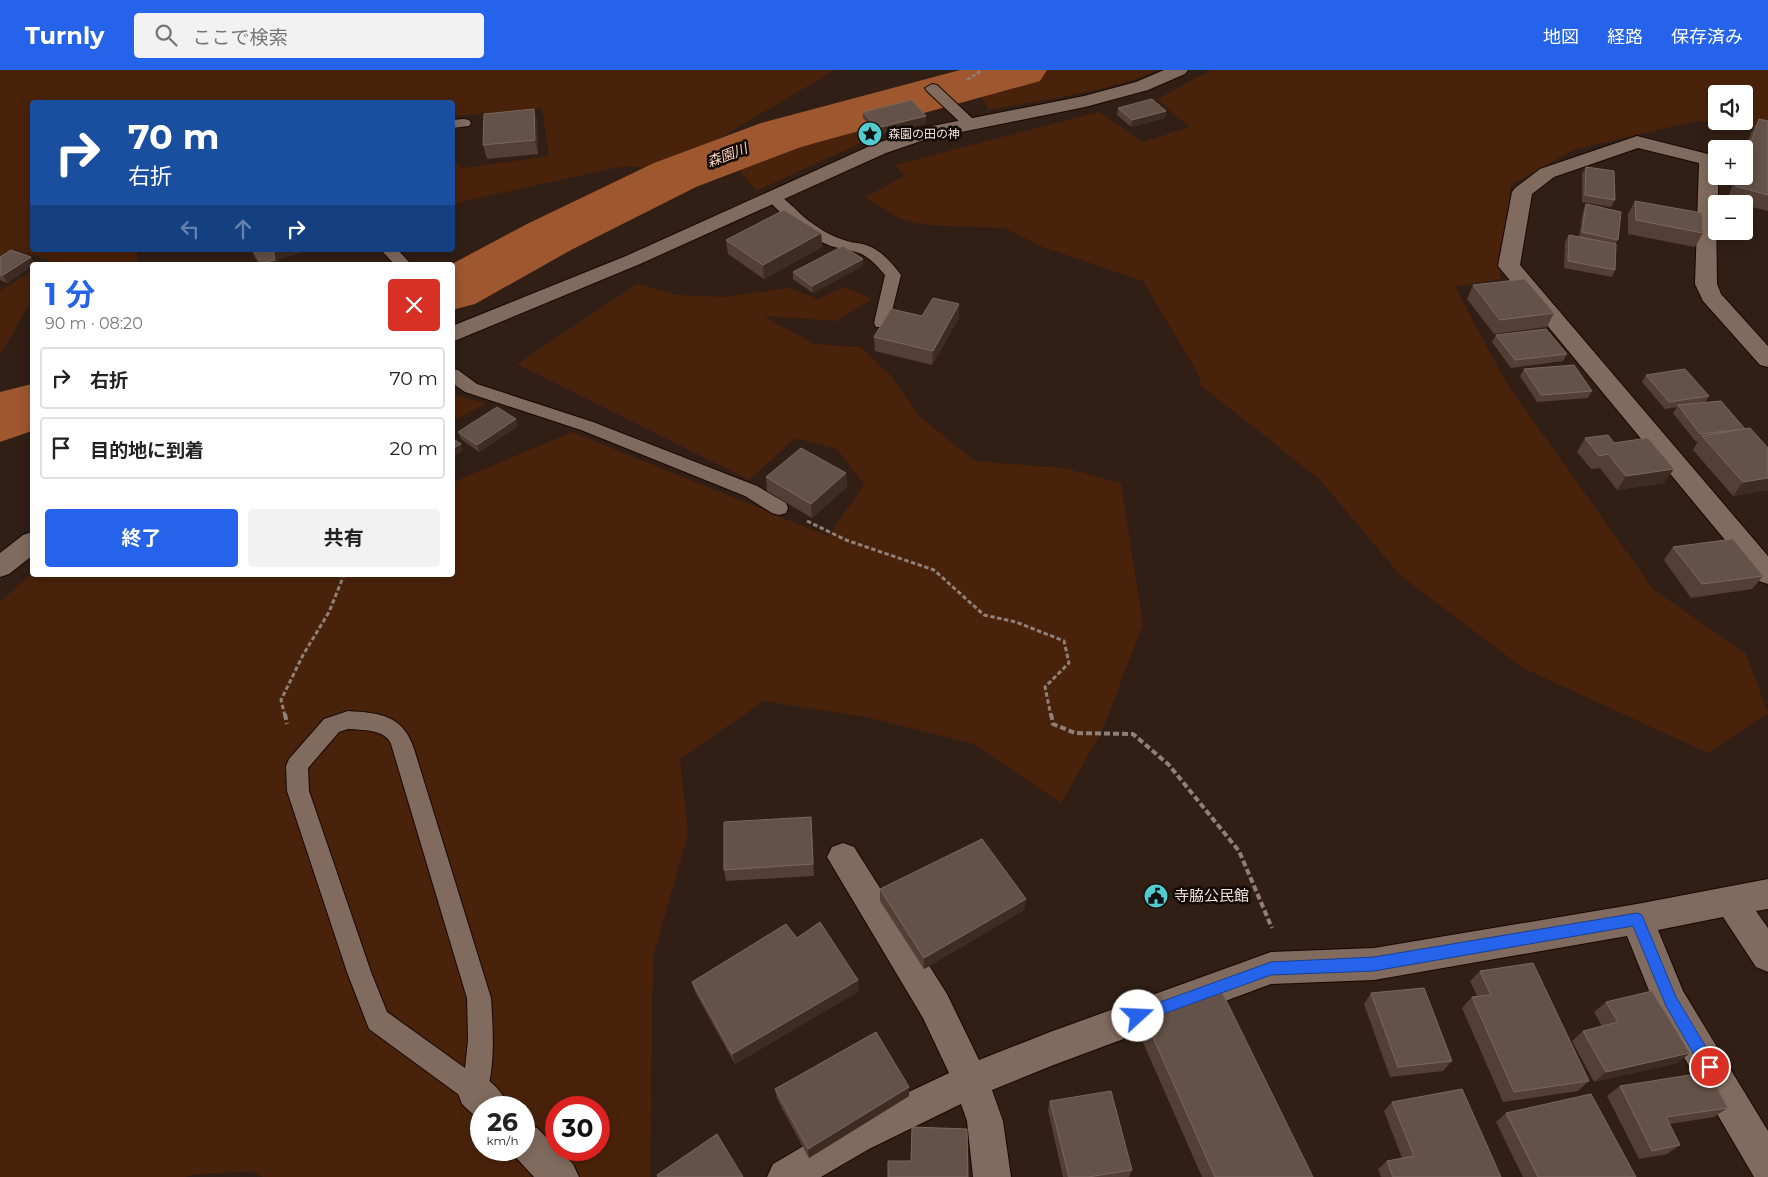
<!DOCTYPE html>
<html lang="ja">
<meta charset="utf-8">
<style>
body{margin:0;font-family:Montserrat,"Noto Sans JP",sans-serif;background:#f2f2f2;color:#222;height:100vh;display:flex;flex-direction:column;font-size:19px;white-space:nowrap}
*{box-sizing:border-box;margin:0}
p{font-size:16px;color:#767676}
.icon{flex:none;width:28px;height:28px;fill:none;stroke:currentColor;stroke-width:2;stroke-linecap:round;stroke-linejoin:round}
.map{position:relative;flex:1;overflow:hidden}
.panel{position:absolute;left:30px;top:192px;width:425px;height:315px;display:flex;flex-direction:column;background:#fff;border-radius:5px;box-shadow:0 2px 12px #0003}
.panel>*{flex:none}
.guide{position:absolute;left:30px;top:30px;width:425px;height:152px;border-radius:5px;box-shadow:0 2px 12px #0003;background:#1a4fa0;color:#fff;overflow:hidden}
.controls{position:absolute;left:1708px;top:15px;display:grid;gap:10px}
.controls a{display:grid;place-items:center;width:45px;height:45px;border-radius:5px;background:#fff;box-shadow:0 2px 12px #0003;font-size:25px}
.speed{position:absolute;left:470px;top:1026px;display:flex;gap:10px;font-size:25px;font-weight:700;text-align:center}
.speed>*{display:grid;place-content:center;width:65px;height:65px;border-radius:50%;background:#fff;box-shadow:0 2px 12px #0003;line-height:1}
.speed small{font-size:12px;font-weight:400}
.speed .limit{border:8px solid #d22;background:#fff;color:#111}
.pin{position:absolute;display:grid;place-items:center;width:42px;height:42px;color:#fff;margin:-21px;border:2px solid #fff;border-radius:50%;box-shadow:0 1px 5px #0007}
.me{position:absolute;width:55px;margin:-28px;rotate:70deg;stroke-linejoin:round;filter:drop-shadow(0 0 4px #0008)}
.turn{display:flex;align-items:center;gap:18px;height:105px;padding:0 15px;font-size:22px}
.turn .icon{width:65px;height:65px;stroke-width:2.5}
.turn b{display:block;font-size:35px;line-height:42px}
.lanes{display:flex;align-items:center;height:48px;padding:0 15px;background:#0003;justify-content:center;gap:25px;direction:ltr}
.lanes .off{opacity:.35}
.round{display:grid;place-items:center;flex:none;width:52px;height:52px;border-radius:5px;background:#f2f2f2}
.headline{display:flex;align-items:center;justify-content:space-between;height:85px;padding:0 15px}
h1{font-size:30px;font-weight:700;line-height:38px;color:#2563eb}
.button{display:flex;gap:10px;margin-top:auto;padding:10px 15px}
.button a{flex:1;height:58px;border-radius:5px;background:#2563eb;color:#fff;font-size:20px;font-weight:700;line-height:58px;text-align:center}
.button a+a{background:#f2f2f2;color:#222}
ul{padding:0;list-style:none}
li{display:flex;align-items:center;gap:15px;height:62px;margin:0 10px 8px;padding:0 5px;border:2px solid #e0e0e0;border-radius:5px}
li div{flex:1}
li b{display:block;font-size:19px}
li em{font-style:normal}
header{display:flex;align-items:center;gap:30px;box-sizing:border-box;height:70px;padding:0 25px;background:#2563eb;color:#fff}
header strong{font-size:24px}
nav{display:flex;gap:28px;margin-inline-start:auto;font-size:18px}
.search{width:350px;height:45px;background:#f2f2f2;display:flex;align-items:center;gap:12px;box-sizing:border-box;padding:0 18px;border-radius:5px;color:#767676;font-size:19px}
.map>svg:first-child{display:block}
.green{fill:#49220b;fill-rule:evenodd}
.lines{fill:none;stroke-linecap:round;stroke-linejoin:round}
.river{fill:#9e572f;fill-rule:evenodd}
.lane-casing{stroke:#180802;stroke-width:2}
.street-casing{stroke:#180802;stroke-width:2}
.path-far2{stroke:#908078;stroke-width:2.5;stroke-dasharray:4 2;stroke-linecap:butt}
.path-far1{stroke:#908078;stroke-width:3;stroke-dasharray:4.5 2.5;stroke-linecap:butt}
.path{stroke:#908078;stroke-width:4;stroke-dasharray:6 3;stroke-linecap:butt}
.lane{fill:#816b5f;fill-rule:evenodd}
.street{fill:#816b5f;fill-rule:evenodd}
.wall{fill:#533f36}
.shaded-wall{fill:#3e2b21}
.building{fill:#645147;stroke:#7a685f}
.route{fill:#2563eb;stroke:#184099}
.labels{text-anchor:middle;stroke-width:5;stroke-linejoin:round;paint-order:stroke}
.far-poi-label{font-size:12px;fill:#f0e2dc;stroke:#130b07;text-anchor:start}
.far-water-label{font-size:14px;font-style:italic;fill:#fbd1bc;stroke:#130b07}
.poi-label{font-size:15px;fill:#f0e2dc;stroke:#130b07;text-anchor:start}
</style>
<header>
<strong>Turnly</strong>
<div class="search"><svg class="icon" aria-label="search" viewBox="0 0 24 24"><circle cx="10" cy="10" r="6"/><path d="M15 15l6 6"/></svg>ここで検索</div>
<nav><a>地図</a><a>経路</a><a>保存済み</a></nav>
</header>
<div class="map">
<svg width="1768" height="1107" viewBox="0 0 1768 1107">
<rect width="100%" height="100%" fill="#311f15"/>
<path class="green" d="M0 0H835L667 99 624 96 464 131 453 136V89L463 98 549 86 542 38 453 46 452 32H32V180H137L138 195H42L50 190 14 179 0 189Z
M1042 0H1158C1105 23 1045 29 989 40L977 19Z
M1211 0H1768V58L1696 51 1573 80 1511 115 1500 209 1455 217 1507 314 1653 519 1746 584 1768 643 1708 683 1523 598 1401 506 1319 409 1199 314 1201 309 1143 211 1043 177 1004 158 926 155 901 149 865 127 904 106 895 95 1099 42 1143 72 1189 57 1157 29ZM1716 24H1744V51H1716Z
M847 53 865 71 756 121 734 93Z
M32 201V230L0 285V221Z
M637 214 678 225 723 227 790 218 818 229 844 217 872 229 837 251 763 246 814 274 861 277 891 306 920 347 975 391 1064 398 1121 413 1143 555 1102 661 1061 733 974 674 870 648 764 631 680 689 688 764 653 887 650 1107H263L253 1101 190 1105 186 1107H0V532L32 503V505H452L453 412 572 362 828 466 864 415 837 379 795 368 749 410 517 294ZM481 1038H524V1080H481ZM556 1038H599V1080H556Z
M453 324 486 334 453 351Z"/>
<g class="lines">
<path class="river" d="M960 0H1047L1040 11 801 77 696 117 571 180 475 234 452 240V195H450L527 154 654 93 761 53Z
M32 314V361L0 372V322Z"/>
<defs>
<path id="lane" d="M932 14 937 15 974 50 976 53 974 56H964L927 21 925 18Z
M464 49 469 50 471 53 469 56 452 58V50Z
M773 123C784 125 799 144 809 151 821 160 833 167 847 171 853 173 860 173 866 175 881 180 892 193 901 205L888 257H876L874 253 885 205C878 197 870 187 859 183 848 179 837 179 826 174 803 164 785 148 768 130L766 127 768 124Z
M381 180H398L412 195H395Z
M452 299 458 300 477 314 593 352 757 416 786 433 788 438 786 443 779 445 772 443 745 426 581 360 465 322 452 313Z
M348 641C380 643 403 645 414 679L491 928C493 960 496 1000 484 1030L475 1034 466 1030 369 959 347 902 287 721 286 696 289 689 324 649ZM348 659C362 660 385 659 391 674L467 928 468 970 465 998 387 942 371 902 309 721 308 698 339 662Z"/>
<path id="street" d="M1164 0H1188L1185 4 1148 20 1085 37 927 69 886 83 640 194 452 272V256L626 186 872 75 922 58 1084 26 1136 12Z
M1637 66 1716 86V106H1718V134H1716L1717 214 1721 224 1768 276V297L1760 295 1703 231 1695 214 1699 93 1638 78 1554 107 1532 124 1520 195 1768 486V514L1759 511 1498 196 1512 122 1515 118 1540 99Z
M32 462V486L9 504 0 507V483L23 465Z
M843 773 854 777 947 924 979 990 1050 962 1271 882 1374 878 1637 834 1768 809V839L1756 841 1768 858V902L1756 897 1723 847 1658 860 1683 921 1768 1061V1107H1754L1658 943 1627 866 1374 910 1271 914 1051 996 992 1020 1003 1051 1011 1107H973L967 1051 961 1034 869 1079 821 1107H767L773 1094 843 1053 949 1003 923 948 827 787 832 777Z
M475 1003C492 1010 502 1021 509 1038H481V1052L462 1034 457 1021 462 1008Z
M524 1053 537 1058 556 1077V1080H559L573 1094 579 1107H534L509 1080H524Z"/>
</defs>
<use href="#lane" class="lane-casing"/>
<use href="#street" class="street-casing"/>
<path class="path-far2" d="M967 10 982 0"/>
<path class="path-far1" d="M807 451 846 470 934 500 984 545 1016 552 1064 571 1069 593 1045 617 1051 646
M285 646 281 630 303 585 329 542 344 505"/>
<path class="path" d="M285 644 287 654
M1051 644 1053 654 1075 663 1133 664 1169 695 1239 781 1272 858"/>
<use href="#lane" class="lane"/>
<use href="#street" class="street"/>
</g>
<path class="wall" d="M1118 38 1166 41 1165 48 1131 57 1117 45Z
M534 39 537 52 538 84 487 89 483 75Z
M863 42 926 53 877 65 863 48Z
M1759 49 1768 51V141L1744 135V134H1740L1727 130 1736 106H1744V83L1751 63Z
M1586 97 1615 130 1611 137 1582 132V104Z
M1635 131 1703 163 1695 177 1628 164V144Z
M1586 134 1618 170 1615 174V200L1612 207 1564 198 1565 172 1569 165 1579 167 1583 141Z
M821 163 822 177 764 209 728 184 726 170Z
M251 180H310L279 189 280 195H259Z
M0 187H31L35 194 32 195V196L7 213 0 210Z
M863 189V196L813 223 793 209V202Z
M1473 215 1554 243 1547 257 1494 264 1467 229Z
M959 234V248L932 295 875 281 874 267 922 246Z
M1496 265 1567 284 1563 291 1511 298 1492 272Z
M1524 299 1592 321 1588 328 1537 332 1520 306Z
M1646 305 1709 326 1705 333 1768 420 1733 426 1693 380 1698 371 1696 372 1673 343 1677 337 1665 339 1642 312Z
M518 356 479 382 461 369 458 362Z
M1585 368 1614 373 1664 413 1617 420 1600 398 1591 399 1577 382Z
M846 403 847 417 812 448 767 421 766 407Z
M1673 477 1763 506 1752 519 1691 528 1664 490Z
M812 759 814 806 726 811 724 800Z
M880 819 1026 829 1024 840 924 899 880 831Z
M797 868 859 921 735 994 695 922 692 912Z
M1480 901 1589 1011 1578 1021 1503 1032 1462 938 1472 927 1477 926 1470 911Z
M1371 923 1452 991 1443 1001 1390 1007 1364 934Z
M1606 932 1690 983 1677 993 1594 1012 1572 971 1583 961 1602 956 1594 942Z
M1144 947 1313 1107H1202L1138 961Z
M1620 1016 1728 1038 1714 1047 1669 1054 1680 1075 1667 1084 1639 1089 1607 1026Z
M909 1017V1026L809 1088 777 1029 775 1019Z
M1050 1031 1132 1100 1129 1107H1063L1048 1040Z
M1392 1032 1501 1107H1381L1378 1099 1387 1091 1402 1088 1384 1041Z
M1506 1043 1636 1107H1523L1496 1052Z"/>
<path class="shaded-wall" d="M534 39 537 52 538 84 535 70Z
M1166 41 1165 48 1131 57 1132 50Z
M926 46V53L877 65V58Z
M821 163 822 177 764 209 763 195Z
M273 180H310L279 189 280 195H262L261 193Z
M31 187 35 194 32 195V196L7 213 3 205Z
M863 189V196L813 223 812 216Z
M959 234V248L932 295 933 281Z
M516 349 518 356 479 382 477 375Z
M461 374 463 381 452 388V379Z
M1674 399 1664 413 1617 420 1626 406Z
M846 403 847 417 812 448 811 434Z
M1768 408V420L1733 426 1743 412Z
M811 747 812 759 814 806 813 794Z
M1026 829 1024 840 924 899V888Z
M858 910 859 921 735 994 732 984Z
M1690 983 1677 993 1594 1012 1606 1002Z
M909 1017V1026L809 1088 808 1079Z"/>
<path class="building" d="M1152 29 1166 41 1132 50 1118 38Z
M912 30 926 46 877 58 863 42Z
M534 39 535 70 483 75 484 44Z
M1759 49 1768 51V125L1735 116 1739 106H1744V92Z
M1586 97 1614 101 1615 130 1585 125Z
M1635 131 1702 143 1703 163 1636 150Z
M1586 134 1621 142 1618 170 1582 162Z
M784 140 821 163 763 195 726 170Z
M1569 165 1616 174 1615 200 1568 191Z
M843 176 863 189 812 216 793 202Z
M11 180 31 187 3 205H0V187Z
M253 180H273L275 190 261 193Z
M1525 209 1554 243 1500 250 1473 215Z
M933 228 959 234 933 281 874 267 891 239 922 246Z
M1546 259 1567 284 1515 290 1496 265Z
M1574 295 1592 321 1541 325 1524 299Z
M1685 299 1709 326 1669 332 1646 305Z
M1721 331 1745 359 1700 364 1678 335Z
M497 337 516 349 477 375 458 362Z
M1750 358 1768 378V408L1743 412 1702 366Z
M1608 365 1614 373 1648 368 1674 399 1626 406 1608 384 1599 386 1585 368Z
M452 368 461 374 452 379Z
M801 378 846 403 811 434 766 407Z
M1733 469 1763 506 1702 514 1673 477Z
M811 747 813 794 724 800V752Z
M982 769 1026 829 924 888 880 819Z
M820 852 858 910 732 984 692 912 786 854 797 868Z
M1533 893 1589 1011 1514 1022 1472 927 1491 925 1480 901Z
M1424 918 1452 991 1398 997 1371 923Z
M1652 921 1690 983 1606 1002 1583 961 1618 952 1606 932Z
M1222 922 1313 1107H1215L1144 947Z
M876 962 909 1017 808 1079 775 1019Z
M1709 1002 1728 1038 1666 1047 1680 1075 1652 1081 1620 1016Z
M1462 1019 1501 1107H1393L1387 1091 1414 1086 1392 1032Z
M1111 1021 1132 1100 1088 1107H1069L1050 1031Z
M1591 1024 1636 1107H1538L1506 1043Z
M912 1057 967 1059 968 1107H888V1091H911Z
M717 1064 743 1107H658L657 1105Z"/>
<path class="route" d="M1637 843 1642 845 1676 927 1715 992 1717 997 1715 1002 1710 1005 1704 1002 1666 936 1633 856 1374 901 1271 905 1138 953 1133 951 1131 946 1133 942 1138 940 1271 892 1374 887Z"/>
<defs>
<symbol id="sight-disc" viewBox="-11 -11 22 22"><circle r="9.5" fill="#52ccd0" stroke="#130b07"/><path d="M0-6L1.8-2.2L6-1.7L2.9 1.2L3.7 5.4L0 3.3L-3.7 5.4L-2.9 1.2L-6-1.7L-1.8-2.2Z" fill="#111"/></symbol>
<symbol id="civic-disc" viewBox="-11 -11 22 22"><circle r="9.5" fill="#52ccd0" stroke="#130b07"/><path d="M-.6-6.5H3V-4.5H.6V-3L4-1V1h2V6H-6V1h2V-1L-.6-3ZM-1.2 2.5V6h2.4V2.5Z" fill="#111"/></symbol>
</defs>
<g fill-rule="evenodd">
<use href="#sight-disc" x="856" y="50" width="28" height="28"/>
<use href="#civic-disc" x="1142" y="812" width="28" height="28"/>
</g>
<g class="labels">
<g class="far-poi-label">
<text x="888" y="68">森園の田の神</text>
</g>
<g class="far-water-label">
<text transform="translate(727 85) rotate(-21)" y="5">森園川</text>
</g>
<g class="poi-label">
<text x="1174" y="831">寺脇公民館</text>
</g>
</g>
</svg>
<div class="controls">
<a><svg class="icon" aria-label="sound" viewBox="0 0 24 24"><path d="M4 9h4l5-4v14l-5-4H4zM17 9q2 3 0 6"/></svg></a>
<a>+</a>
<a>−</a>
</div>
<div class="speed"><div>26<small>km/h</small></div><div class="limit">30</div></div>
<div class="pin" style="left:1710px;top:997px;background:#d93025"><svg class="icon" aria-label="arrive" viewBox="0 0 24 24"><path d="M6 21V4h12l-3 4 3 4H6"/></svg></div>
<svg class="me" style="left:1138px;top:946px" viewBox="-20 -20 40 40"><circle r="19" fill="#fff"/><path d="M0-13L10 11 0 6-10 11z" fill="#2563eb"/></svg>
<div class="guide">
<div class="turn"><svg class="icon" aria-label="right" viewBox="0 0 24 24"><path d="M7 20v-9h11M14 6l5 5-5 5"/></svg><div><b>70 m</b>右折</div></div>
<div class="lanes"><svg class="icon off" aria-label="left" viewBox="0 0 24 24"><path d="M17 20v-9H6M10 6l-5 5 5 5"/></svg><svg class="icon off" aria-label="ahead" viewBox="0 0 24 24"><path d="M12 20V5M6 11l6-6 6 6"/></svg><svg class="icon" aria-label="right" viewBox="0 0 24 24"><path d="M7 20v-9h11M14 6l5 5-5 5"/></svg></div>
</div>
<section class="panel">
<div class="headline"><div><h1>1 分</h1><p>90 m · 08:20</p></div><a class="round" style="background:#d93025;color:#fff"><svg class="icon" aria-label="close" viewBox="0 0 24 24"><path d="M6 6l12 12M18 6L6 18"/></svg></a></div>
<ul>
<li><svg class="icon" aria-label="right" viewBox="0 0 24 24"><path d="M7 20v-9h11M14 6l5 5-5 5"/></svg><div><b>右折</b></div><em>70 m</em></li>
<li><svg class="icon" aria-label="arrive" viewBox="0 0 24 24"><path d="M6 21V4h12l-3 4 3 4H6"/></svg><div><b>目的地に到着</b></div><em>20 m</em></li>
</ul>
<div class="button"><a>終了</a><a>共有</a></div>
</section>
</div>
